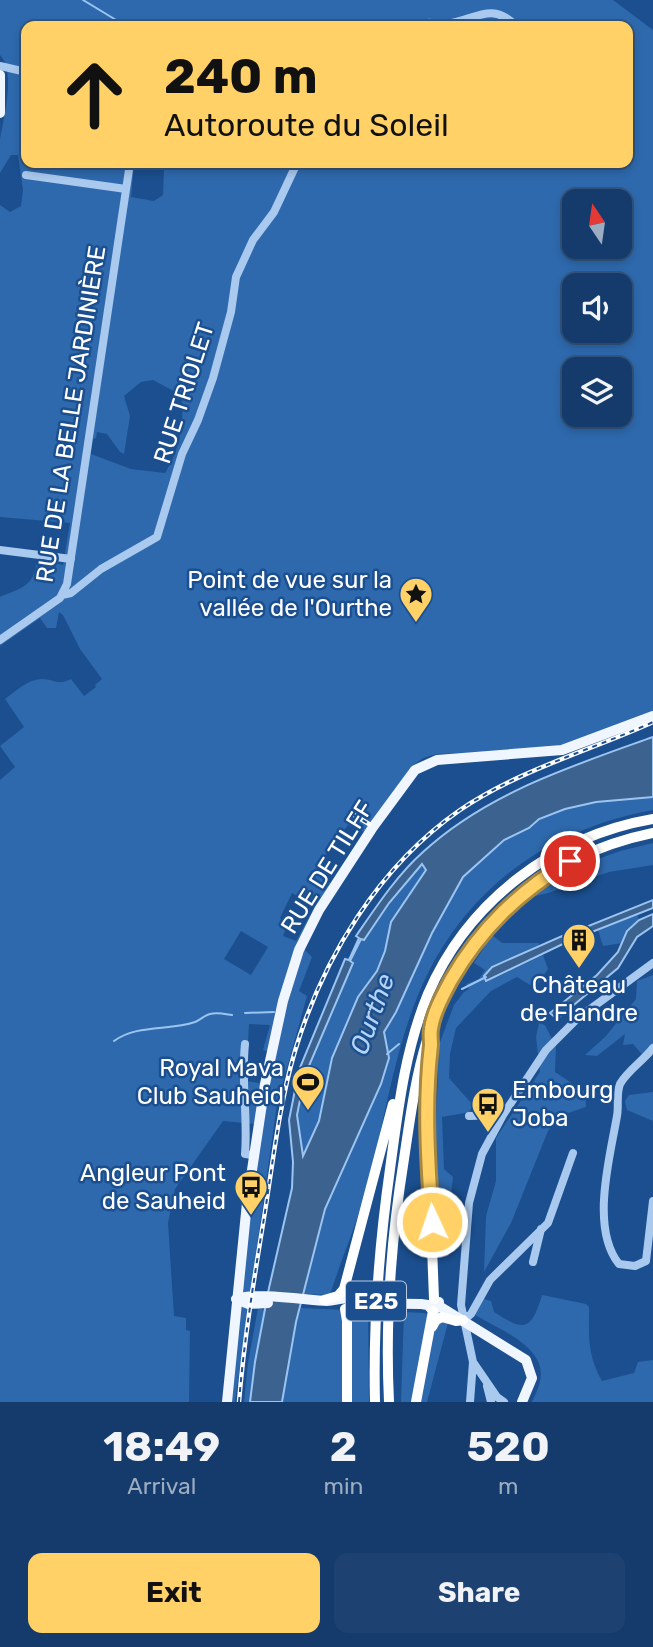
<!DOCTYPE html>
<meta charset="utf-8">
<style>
body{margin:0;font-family:Rubik,sans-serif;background:#1d4271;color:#f1f3f6;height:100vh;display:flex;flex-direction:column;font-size:26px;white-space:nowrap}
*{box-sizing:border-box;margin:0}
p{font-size:23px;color:#9dadc1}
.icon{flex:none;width:38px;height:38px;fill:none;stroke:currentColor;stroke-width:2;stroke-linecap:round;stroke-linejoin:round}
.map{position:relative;height:1402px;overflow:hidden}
.panel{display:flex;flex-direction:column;background:#143b6b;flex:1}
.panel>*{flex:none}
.top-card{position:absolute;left:21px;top:21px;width:612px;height:147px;border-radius:14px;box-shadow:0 4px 10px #0003,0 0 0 2px #33557e;background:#ffd166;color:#111;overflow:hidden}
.needle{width:46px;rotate:347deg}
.controls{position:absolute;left:562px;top:189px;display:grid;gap:14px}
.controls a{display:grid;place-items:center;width:70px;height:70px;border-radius:14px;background:#143b6b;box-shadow:0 4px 10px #0003,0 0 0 2px #33557e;font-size:35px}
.pin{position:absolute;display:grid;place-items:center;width:60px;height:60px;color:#fff;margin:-30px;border:4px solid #fff;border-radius:50%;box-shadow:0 2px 7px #0007}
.me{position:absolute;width:77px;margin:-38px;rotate:357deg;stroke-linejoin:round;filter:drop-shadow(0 0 5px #0008)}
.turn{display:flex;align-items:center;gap:24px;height:147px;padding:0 28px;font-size:32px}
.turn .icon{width:91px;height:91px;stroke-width:2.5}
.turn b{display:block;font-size:49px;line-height:60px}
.eta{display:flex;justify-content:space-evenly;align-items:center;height:119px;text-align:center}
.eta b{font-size:42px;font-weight:700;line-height:49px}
.action{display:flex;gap:14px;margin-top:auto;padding:14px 28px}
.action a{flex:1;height:80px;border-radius:14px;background:#ffd166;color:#111;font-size:28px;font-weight:700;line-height:80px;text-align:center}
.action a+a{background:#1d4271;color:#f1f3f6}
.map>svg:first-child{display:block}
.green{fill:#2e69ad;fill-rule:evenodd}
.water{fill:#3c6290;stroke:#9cc4f0;stroke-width:2;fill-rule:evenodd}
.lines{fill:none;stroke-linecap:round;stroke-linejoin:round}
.stream{stroke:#9cc4f0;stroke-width:2}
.minor{stroke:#a9c9ee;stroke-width:8}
.major{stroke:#f0f6ff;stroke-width:10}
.highway{stroke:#fff;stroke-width:10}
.rail-casing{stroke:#fff;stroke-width:4.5}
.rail{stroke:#1b4f8f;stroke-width:2;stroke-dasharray:5;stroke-linecap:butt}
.route-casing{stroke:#a68842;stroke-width:18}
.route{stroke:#ffd166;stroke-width:12}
.labels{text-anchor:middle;stroke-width:5;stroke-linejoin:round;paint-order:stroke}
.shield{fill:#1b4f8f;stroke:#bbcadd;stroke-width:2}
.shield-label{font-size:23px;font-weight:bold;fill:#fff}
.street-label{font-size:24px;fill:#fff;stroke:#1b4f8f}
.poi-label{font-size:24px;fill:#fff;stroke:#1b4f8f;text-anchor:end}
.water-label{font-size:26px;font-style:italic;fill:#b5d3f5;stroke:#1b4f8f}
</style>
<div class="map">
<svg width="653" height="1402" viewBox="0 0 653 1402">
<rect width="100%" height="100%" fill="#1b4f8f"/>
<path class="green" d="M0 0H613L653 30V714L562 746 537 750 437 754 423 758 412 766 364 836V832L348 825 322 859 321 876 330 883 297 942 312 957 299 991 307 996 277 1104 235 1402H225L233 1297 254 1124 223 1121 175 1189 168 1223 174 1316 186 1318V1330L190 1331 189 1402H0V780L15 767 0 746 24 727 5 699C16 691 28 679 42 679 55 679 56 686 71 679L84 696 96 687 95 685 102 679 80 649 63 615 59 612 56 628H47L40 618 0 646V597C10 592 27 589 33 576 35 571 36 565 38 559L63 565 70 523 0 517V205L10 212 21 206 23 190 18 155H11L0 173C0 162 0 150 0 139 4 117 16 71 0 55ZM26 26H628V163H26ZM134 165 164 169 163 195 154 201 131 197ZM574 201H620V247H574ZM574 285H620V331H574ZM574 369H620V415H574ZM153 380 181 395C185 422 180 450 165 473L131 469 91 454 93 439 96 438 97 432 107 434 120 452 124 454 130 416 124 396 141 382ZM292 893 315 906 296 941 283 936 288 923 280 918ZM241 931 268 947 251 975 224 959ZM249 1024 270 1025 263 1050 269 1052 260 1083 246 1081Z
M653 797V810C554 828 472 883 427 975 398 1034 387 1106 372 1169 362 1212 343 1253 330 1295L303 1294 325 1209 381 1084 389 1058 384 1032 396 1012 432 933 463 877 504 840 529 828 539 819 565 809 596 802Z
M653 843V865L609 872 548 893 523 899 549 877 620 851Z
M422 864 426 870 391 922 385 951 377 971 358 997 332 1058 319 1121 303 1157 297 1115 305 1075 353 963 350 961 361 939 364 940 389 903Z
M637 914 639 920 627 931 622 943 603 946 598 930Z
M492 935 502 943H539V945L492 967 497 977 543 955 548 969 535 988 517 977 491 991 456 1028 450 1054 449 1078 472 1104 470 1112 442 1117 444 1169 453 1177 446 1241 442 1250 438 1252 434 1179 439 1045 454 1005 464 992 469 989 466 984 479 979 485 970 474 963Z
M653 975V1048L645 1058 633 1044 623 1045 625 1034 597 1056 585 1055 606 1036 636 999 637 981Z
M539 1023 545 1025 556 1047 555 1072 585 1092 586 1107 562 1115 548 1131 511 1223 484 1272 486 1216 496 1181V1138L540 1072 536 1037Z
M653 1092V1121L627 1110 625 1101 629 1095Z
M542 1295 586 1304 589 1307C589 1336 587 1354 602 1381L634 1373 638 1362 653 1360V1402H532C535 1395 539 1388 540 1381 548 1347 498 1329 475 1315L484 1299 491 1301 494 1312C525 1332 531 1331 542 1295Z
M258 1308 266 1310 255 1362 250 1402H244L248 1363Z
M301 1308 368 1311 369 1402H282L296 1322Z
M404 1312 424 1313 448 1323 427 1402H401Z"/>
<path class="water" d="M653 737V797L596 802 565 809 539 819 529 828 504 840 463 877 432 933 396 1012 384 1032 389 1058 381 1084 325 1209 296 1322 282 1402H250L255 1362 269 1288 292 1188 293 1162 289 1120 299 1070 345 959 349 960 359 938 356 936C376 907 397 875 423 852 487 793 572 766 653 737ZM422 864 426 870 391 922 385 951 377 971 358 997 332 1058 319 1121 303 1156 297 1115 305 1075 353 963 350 961 361 939 364 940 389 903Z
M653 900V908L569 941 566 935Z
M653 914V926L637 937 618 968 557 1019 550 1013 597 975 618 952 627 931 639 920Z
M562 936 565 943 486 981 484 976 492 967Z"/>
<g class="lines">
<path class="stream" d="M83 0 126 26
M462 989 486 977
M245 1013 274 1012
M114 1041C137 1024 169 1031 195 1022 200 1020 205 1015 210 1014 217 1012 225 1014 232 1015
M387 1054 399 1044"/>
<path class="minor" d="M420 26C430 19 435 26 446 24 474 21 491 0 516 26
M0 66 26 72
M26 175 126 189
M0 550 71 559
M62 595 71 593 101 569 157 537 182 454 198 420 213 378 231 312 236 277 253 240 274 212 297 163
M0 640 60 598 67 584 130 163
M245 1044C241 1081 248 1117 245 1154L253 1155
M653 1048C644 1060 627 1071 620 1084 616 1094 619 1106 617 1116 610 1157 590 1228 619 1264L635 1266 646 1261 653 1201
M469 1116 503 1115
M533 1262 541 1229
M464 1320 471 1314 490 1280 548 1223 573 1153
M473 1362 497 1397 504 1402
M487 1386 491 1402
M470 1402 473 1362 461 1305 469 1203 482 1154 503 1115 546 1050 578 1018 653 963"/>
<path class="major" d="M0 75V113
M236 1299C253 1292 306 1300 327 1301 335 1301 342 1297 349 1299L351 1303 421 1304 428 1305 433 1311 439 1306
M236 1299 248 1304 268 1303
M439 1302V1306L526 1360 532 1378 522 1402
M227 1402 247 1203 265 1084 283 1001 299 950 319 910 373 827 415 770 437 760 562 750 653 716"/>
<path class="highway" d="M430 1051 426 1089 434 1299
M324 1300 338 1296 344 1289 393 1104
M345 1309 347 1321V1402
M432 1327 436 1320 442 1317 456 1321 463 1320
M375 1402C373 1324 379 1247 390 1169 398 1110 405 1049 428 994 468 901 554 836 653 819
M389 1402C385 1321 391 1240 404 1159 410 1119 415 1079 427 1040 460 930 541 856 653 833
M416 1402 433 1311"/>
<defs>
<path id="rail" d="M354 815 369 824
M239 1402C244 1340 254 1279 264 1218 273 1162 279 1105 295 1051 323 958 379 866 460 810 519 770 589 751 653 722"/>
</defs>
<use href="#rail" class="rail-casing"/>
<use href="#rail" class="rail"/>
</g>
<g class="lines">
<defs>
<path id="route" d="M432 1222C428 1162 424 1104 431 1045 431 1040 430 1034 431 1029 433 1013 443 995 451 980 481 928 519 892 570 861"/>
</defs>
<use href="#route" class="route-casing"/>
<use href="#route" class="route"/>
</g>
<defs>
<symbol id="sight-pin" viewBox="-11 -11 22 30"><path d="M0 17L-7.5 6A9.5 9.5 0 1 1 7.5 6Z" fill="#ffd166" stroke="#1b4f8f"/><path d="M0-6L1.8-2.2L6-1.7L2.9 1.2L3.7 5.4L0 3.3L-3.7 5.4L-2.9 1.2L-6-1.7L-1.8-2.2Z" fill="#111"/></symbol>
<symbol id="building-pin" viewBox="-11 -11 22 30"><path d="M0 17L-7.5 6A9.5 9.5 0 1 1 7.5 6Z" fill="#ffd166" stroke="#1b4f8f"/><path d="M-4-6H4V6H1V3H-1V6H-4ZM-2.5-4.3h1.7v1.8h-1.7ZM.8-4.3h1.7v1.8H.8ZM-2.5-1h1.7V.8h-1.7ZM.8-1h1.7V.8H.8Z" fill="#111"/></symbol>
<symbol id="stadium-pin" viewBox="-11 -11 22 30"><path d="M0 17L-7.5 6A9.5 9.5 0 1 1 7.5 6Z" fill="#ffd166" stroke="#1b4f8f"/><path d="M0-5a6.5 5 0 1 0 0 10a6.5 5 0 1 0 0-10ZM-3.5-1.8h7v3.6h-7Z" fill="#111"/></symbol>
<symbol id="bus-pin" viewBox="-11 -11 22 30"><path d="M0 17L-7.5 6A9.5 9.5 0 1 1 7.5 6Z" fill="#ffd166" stroke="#1b4f8f"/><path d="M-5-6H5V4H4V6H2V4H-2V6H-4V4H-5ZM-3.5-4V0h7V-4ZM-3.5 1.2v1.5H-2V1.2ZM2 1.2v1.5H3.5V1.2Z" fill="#111"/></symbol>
</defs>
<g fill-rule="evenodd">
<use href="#sight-pin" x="397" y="575" width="38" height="52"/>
<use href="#building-pin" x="560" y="921" width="38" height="52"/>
<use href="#stadium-pin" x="289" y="1063" width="38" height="52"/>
<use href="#bus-pin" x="469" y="1085" width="38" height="52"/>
<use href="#bus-pin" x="232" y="1168" width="38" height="52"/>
</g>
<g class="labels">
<rect class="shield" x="346" y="1281.5" width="60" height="39" rx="5"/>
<g class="shield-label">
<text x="376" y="1309">E25</text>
</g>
<g class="street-label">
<text transform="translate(184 393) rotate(-72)" y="8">RUE TRIOLET</text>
<text transform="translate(71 414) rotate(-81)" y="8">RUE DE LA BELLE JARDINIÈRE</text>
<text transform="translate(327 867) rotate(-58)" y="8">RUE DE TILFF</text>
</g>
<g class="poi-label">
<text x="392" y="588">Point de vue sur la<tspan x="392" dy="28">vallée de l'Ourthe</tspan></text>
<text x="579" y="993" text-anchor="middle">Château<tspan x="579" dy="28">de Flandre</tspan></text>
<text x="284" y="1076">Royal Mava<tspan x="284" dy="28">Club Sauheid</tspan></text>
<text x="512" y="1098" text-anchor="start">Embourg<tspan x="512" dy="28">Joba</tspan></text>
<text x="226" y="1181">Angleur Pont<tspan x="226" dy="28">de Sauheid</tspan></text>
</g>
<g class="water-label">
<text transform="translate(372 1014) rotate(-70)" y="9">Ourthe</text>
</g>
</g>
</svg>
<div class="controls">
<a><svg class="needle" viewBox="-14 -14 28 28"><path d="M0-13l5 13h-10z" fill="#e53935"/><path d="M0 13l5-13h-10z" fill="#9dadc1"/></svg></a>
<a><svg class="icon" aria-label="sound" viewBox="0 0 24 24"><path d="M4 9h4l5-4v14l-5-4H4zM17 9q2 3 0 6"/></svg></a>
<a><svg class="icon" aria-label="layers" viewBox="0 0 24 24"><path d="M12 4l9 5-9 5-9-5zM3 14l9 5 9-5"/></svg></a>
</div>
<div class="pin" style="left:570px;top:861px;background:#d93025"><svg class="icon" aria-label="arrive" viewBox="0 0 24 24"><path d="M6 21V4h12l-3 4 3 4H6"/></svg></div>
<svg class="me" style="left:432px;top:1222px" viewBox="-20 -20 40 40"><circle r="17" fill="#ffd166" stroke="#fff" stroke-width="3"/><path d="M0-11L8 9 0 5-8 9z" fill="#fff"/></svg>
<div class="top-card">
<div class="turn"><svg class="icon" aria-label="ahead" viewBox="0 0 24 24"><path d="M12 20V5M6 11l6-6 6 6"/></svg><div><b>240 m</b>Autoroute du Soleil</div></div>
</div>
</div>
<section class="panel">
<div class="eta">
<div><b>18:49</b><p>Arrival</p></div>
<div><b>2</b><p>min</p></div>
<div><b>520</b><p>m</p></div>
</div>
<div class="action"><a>Exit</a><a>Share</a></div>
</section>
